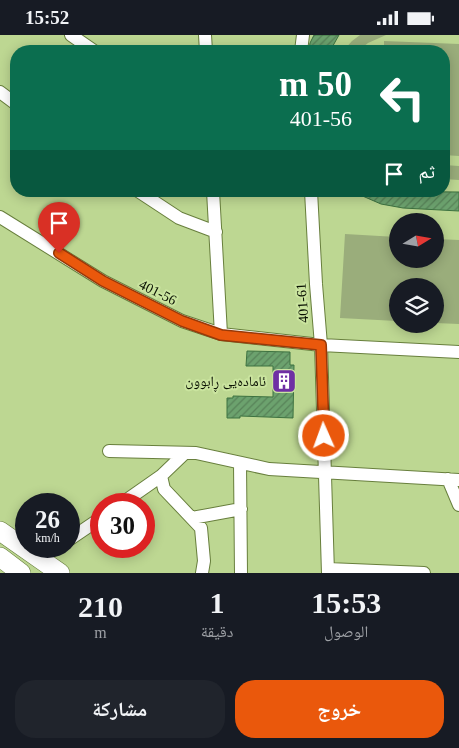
<!DOCTYPE html>
<html lang="ar">
<meta charset="utf-8">
<style>
body{margin:0;font-family:"Times New Roman","Noto Naskh Arabic",serif;background:#20242c;color:#f1f3f6;direction:rtl;height:100vh;display:flex;flex-direction:column;font-size:19px;white-space:nowrap}
*{box-sizing:border-box;margin:0}
p{font-size:16px;color:#9ea1a6}
.icon{flex:none;width:28px;height:28px;fill:none;stroke:currentColor;stroke-width:2;stroke-linecap:round;stroke-linejoin:round}
.map{position:relative;height:538px;overflow:hidden;direction:ltr}
.side{display:flex;flex-direction:column;background:#171b24;flex:1}
.side>*{flex:none}
.hud{position:absolute;left:10px;top:10px;width:440px;height:152px;border-radius:20px;box-shadow:0 2px 12px #0003;direction:rtl;background:#0b6e4f;color:#fff;overflow:hidden}
.needle{width:32px;rotate:79deg}
.fabs{position:absolute;left:389px;top:178px;display:grid;gap:10px}
.fabs a{display:grid;place-items:center;width:55px;height:55px;border-radius:50%;background:#171b24;box-shadow:0 2px 12px #0003;font-size:25px}
.speed{position:absolute;left:15px;top:458px;display:flex;gap:10px;font-size:25px;font-weight:700;text-align:center}
.speed>*{display:grid;place-content:center;width:65px;height:65px;border-radius:50%;background:#171b24;box-shadow:0 2px 12px #0003;line-height:1}
.speed small{font-size:12px;font-weight:400}
.speed .limit{border:8px solid #d22;background:#fff;color:#111}
.pin{position:absolute;display:grid;place-items:center;width:42px;height:42px;color:#fff;margin:-51px -21px;border-radius:50% 50% 50% 0;rotate:-45deg;box-shadow:0 0 5px #0007}
.pin .icon{rotate:45deg}
.me{position:absolute;width:55px;margin:-28px;rotate:358deg;stroke-linejoin:round;filter:drop-shadow(0 0 4px #0008)}
.turn{display:flex;align-items:center;gap:18px;height:105px;padding:0 15px;font-size:22px}
.turn .icon{width:65px;height:65px;stroke-width:2.5}
.turn b{display:block;font-size:35px;line-height:42px}
.then{display:flex;align-items:center;height:48px;padding:0 15px;background:#0003;gap:10px;font-size:19px}
.eta{display:flex;justify-content:space-evenly;align-items:center;height:85px;text-align:center}
.eta b{font-size:30px;font-weight:800;line-height:35px}
.action{display:flex;gap:10px;margin-top:auto;padding:10px 15px}
.action a{flex:1;height:58px;border-radius:20px;background:#ea580c;color:#fff;font-size:20px;font-weight:800;line-height:58px;text-align:center}
.action a+a{background:#20242c;color:#f1f3f6}
.status{display:flex;justify-content:space-between;align-items:center;height:35px;padding:0 25px;background:#171b24;direction:ltr}
.status svg{height:14px;fill:currentColor}
.map>svg:first-child{display:block}
.grass{fill:#9aad7b}
.building{fill:url(#building-hatch);stroke:#3d7240}
.lines{fill:none;stroke-linecap:round;stroke-linejoin:round}
.street-casing{stroke:#687f3d;stroke-width:14}
.primary-casing{stroke:#687f3d;stroke-width:20}
.street{stroke:#fff;stroke-width:12}
.primary{stroke:#fff;stroke-width:19}
.route-casing{stroke:#983908;stroke-width:12}
.route{stroke:#ea580c;stroke-width:9}
.labels{text-anchor:middle;stroke-width:4;stroke-linejoin:round;paint-order:stroke}
.street-label{font-size:14px;fill:#080f00;stroke:#cae49f}
.poi-label{font-size:14px;fill:#080f00;stroke:#cae49f;text-anchor:end}
</style>
<div class="status"><b>15:52</b><svg viewBox="0 0 49 12"><path d="M0 12V9h3v3zM5 12V6h3v6zM10 12V3h3v9zM15 12V0h3v12zM26 1h20v11H26zM47 4h2v5h-2z"/></svg></div>
<div class="map">
<svg width="459" height="538" viewBox="0 0 459 538">
<defs>
<pattern id="building-hatch" width="6" height="6" patternUnits="userSpaceOnUse" patternTransform="scale(1.25)"><rect width="6" height="6" fill="#6ca26e"/><path d="M-1 1l2-2M0 6l6-6M5 7l2-2" fill="none" stroke="#578258"/></pattern>
</defs>
<rect width="100%" height="100%" fill="#bdd792"/>
<path class="grass" d="M360 0H386L368 8 358 16H343L352 6Z
M384 6 459 9V121L444 120V16H384Z
M444 130 459 131V145L444 144Z
M345 199 397 202 398 224H435V204L459 205V289L435 288V251H398L397 286 340 283Z"/>
<path class="building" d="M314 0H339L330 16H309L310 8Z
M351 156 459 157V176L403 173 381 169Z
M247 316 290 317V330H294L293 383 240 381V383H227V363H233V361L273 362V331H246Z"/>
<g class="lines">
<defs>
<path id="street" d="M71 0 94 16
M205 0 206 16
M301 16 303 0
M0 57 16 69
M138 156 179 183 216 197
M213 156 221 299
M311 156 316 249 321 310 328 538
M0 182 103 246 182 286 221 299 321 310 459 317
M109 416 196 418 269 434 459 445
M185 418 161 441 164 454 201 493 204 526 202 538
M240 428 241 538
M448 444 459 470
M121 469 161 441
M192 483 241 474
M70 504 101 483
M328 534 424 538"/>
<path id="primary" d="M0 496 60 538
M0 522 21 538"/>
</defs>
<use href="#street" class="street-casing"/>
<use href="#primary" class="primary-casing"/>
<use href="#street" class="street"/>
<use href="#primary" class="primary"/>
</g>
<g class="lines">
<defs>
<path id="route" d="M59 218 103 246 182 286 221 300 321 310 324 401"/>
</defs>
<use href="#route" class="route-casing"/>
<use href="#route" class="route"/>
</g>
<defs>
<symbol id="building-square" viewBox="-11 -11 22 22"><rect x="-9" y="-9" width="18" height="18" rx="4" fill="#6f2fa4" stroke="#cae49f"/><path d="M-4-6H4V6H1V3H-1V6H-4ZM-2.5-4.3h1.7v1.8h-1.7ZM.8-4.3h1.7v1.8H.8ZM-2.5-1h1.7V.8h-1.7ZM.8-1h1.7V.8H.8Z" fill="#fff"/></symbol>
</defs>
<g fill-rule="evenodd">
<use href="#building-square" x="270" y="332" width="28" height="28"/>
</g>
<g class="labels">
<g class="street-label">
<text transform="translate(158 257) rotate(27)" y="5">401-56</text>
<text transform="translate(302 268) rotate(-94)" y="5">401-61</text>
</g>
<g class="poi-label">
<text x="266" y="351">ئامادەیی ڕابوون</text>
</g>
</g>
</svg>
<div class="fabs">
<a><svg class="needle" viewBox="-14 -14 28 28"><path d="M0-13l5 13h-10z" fill="#e53935"/><path d="M0 13l5-13h-10z" fill="#9ea1a6"/></svg></a>
<a><svg class="icon" aria-label="layers" viewBox="0 0 24 24"><path d="M12 4l9 5-9 5-9-5zM3 14l9 5 9-5"/></svg></a>
</div>
<div class="speed"><div>26<small>km/h</small></div><div class="limit">30</div></div>
<div class="pin" style="left:59px;top:218px;background:#d93025"><svg class="icon" aria-label="arrive" viewBox="0 0 24 24"><path d="M6 21V4h12l-3 4 3 4H6"/></svg></div>
<svg class="me" style="left:324px;top:401px" viewBox="-20 -20 40 40"><circle r="17" fill="#ea580c" stroke="#fff" stroke-width="3"/><path d="M0-11L8 9 0 5-8 9z" fill="#fff"/></svg>
<div class="hud">
<div class="turn"><svg class="icon" aria-label="left" viewBox="0 0 24 24"><path d="M17 20v-9H6M10 6l-5 5 5 5"/></svg><div><b>50 m</b>401-56</div></div>
<div class="then">ثم<svg class="icon" aria-label="arrive" viewBox="0 0 24 24"><path d="M6 21V4h12l-3 4 3 4H6"/></svg></div>
</div>
</div>
<section class="side">
<div class="eta">
<div><b>15:53</b><p>الوصول</p></div>
<div><b>1</b><p>دقيقة</p></div>
<div><b>210</b><p>m</p></div>
</div>
<div class="action"><a>خروج</a><a>مشاركة</a></div>
</section>
